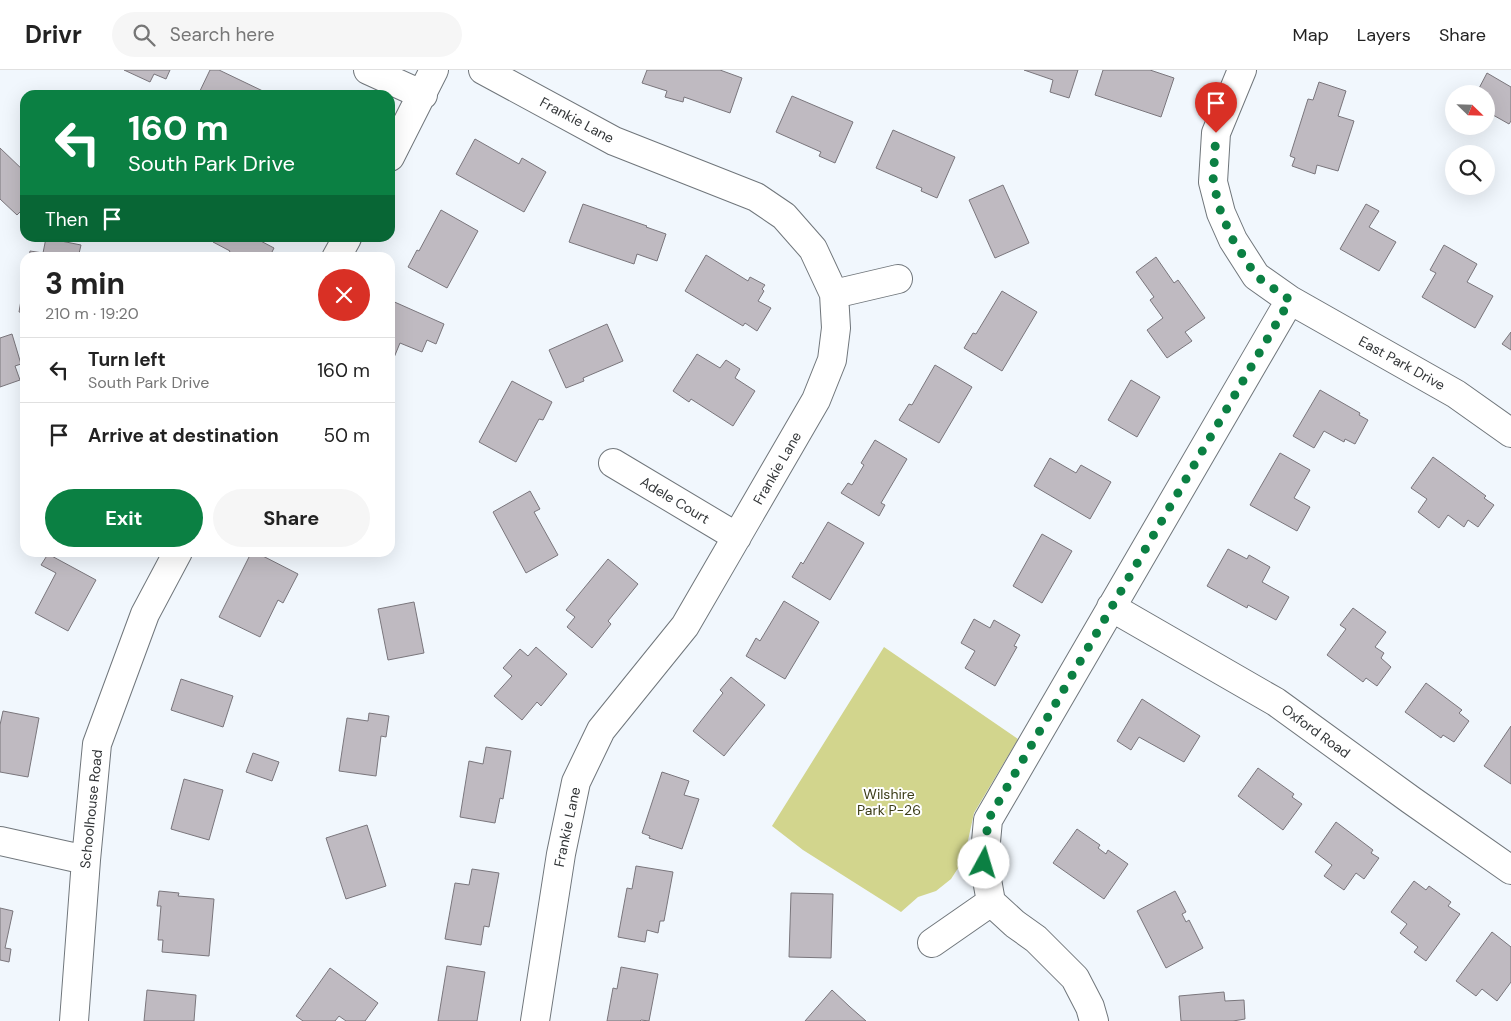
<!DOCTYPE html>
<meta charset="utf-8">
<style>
body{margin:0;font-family:"DM Sans",sans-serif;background:#f6f6f6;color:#222;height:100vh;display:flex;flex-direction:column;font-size:19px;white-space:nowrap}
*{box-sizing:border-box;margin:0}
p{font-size:16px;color:#767676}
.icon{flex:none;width:28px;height:28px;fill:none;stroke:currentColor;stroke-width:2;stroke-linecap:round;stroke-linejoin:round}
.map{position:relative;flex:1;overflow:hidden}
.drawer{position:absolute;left:20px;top:182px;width:375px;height:305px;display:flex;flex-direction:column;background:#fff;border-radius:15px;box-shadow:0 5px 20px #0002}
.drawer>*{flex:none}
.guide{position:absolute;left:20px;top:20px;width:375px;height:152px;border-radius:15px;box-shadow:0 5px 20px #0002;background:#0b8043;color:#fff;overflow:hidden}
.needle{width:32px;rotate:113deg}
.buttons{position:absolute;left:1445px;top:15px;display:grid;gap:10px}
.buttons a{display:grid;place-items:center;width:50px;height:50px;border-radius:50%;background:#fff;box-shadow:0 5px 20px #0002;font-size:25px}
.pin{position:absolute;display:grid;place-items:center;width:42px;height:42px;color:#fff;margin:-51px -21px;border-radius:50% 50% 50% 0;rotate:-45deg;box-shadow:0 0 5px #0007}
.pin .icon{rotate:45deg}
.me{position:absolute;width:55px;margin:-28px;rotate:6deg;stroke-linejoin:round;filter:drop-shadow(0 0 4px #0008)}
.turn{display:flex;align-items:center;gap:18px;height:105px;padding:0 25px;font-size:22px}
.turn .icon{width:65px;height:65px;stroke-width:2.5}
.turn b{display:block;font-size:35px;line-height:42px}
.then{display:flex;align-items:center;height:48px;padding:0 25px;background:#0003;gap:10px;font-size:19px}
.round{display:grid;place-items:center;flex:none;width:52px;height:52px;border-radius:26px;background:#f6f6f6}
.overview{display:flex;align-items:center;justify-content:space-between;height:85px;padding:0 25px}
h1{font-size:30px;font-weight:700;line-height:38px}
.button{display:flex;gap:10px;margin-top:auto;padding:10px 25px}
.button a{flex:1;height:58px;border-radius:30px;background:#0b8043;color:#fff;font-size:20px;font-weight:700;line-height:58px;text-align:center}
.button a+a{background:#f6f6f6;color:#222}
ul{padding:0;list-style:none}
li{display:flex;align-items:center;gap:15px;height:65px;padding:0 25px;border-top:1px solid #e0e0e0}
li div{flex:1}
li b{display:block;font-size:19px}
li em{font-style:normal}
header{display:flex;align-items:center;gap:30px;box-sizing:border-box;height:70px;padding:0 25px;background:#fff;border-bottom:1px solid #e0e0e0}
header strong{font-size:24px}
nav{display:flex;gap:28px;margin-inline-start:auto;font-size:18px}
.search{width:350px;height:45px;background:#f6f6f6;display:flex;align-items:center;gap:12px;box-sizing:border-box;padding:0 18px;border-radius:28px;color:#767676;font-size:19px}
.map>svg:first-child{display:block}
.green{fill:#d2d58d}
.building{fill:#bfbac1;stroke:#7a767c}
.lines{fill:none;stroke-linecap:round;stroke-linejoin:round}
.street-casing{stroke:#70767b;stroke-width:30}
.street{stroke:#fff;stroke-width:28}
.route{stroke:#0b8043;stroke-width:9;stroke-dasharray:0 16.2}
.labels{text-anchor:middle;stroke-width:4;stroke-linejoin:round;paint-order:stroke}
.street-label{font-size:14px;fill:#323537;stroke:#fff}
.park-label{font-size:14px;fill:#3c3d18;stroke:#fff}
</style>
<header>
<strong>Drivr</strong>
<div class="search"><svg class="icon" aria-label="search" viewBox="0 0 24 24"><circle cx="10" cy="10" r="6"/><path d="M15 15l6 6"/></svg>Search here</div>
<nav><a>Map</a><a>Layers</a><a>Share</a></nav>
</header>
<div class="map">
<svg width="1511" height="951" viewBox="0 0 1511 951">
<rect width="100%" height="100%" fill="#f1f7fd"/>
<path class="green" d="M884 577 1018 669 974 743 964 789 951 809 936 821 918 827 901 842 803 780 772 756Z"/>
<path class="building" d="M124 0H170L166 9 154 4 150 12Z
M210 0H219L267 23 266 25H198Z
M647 0H720L742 8 730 43 684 27 683 32 665 27 667 21 642 13Z
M1024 0H1078L1069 28 1050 22 1053 10Z
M1103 0H1150L1174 8 1161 47 1095 25Z
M1487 3 1511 17V51L1509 54 1486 41V24H1476Z
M1319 12 1346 21 1338 46 1354 51 1338 101 1317 95 1315 104 1292 96 1295 88 1290 86 1308 29 1313 30Z
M792 26 853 52 835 93 819 86 821 82 776 62Z
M893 60 955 87 937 128 921 121 922 118 876 98Z
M475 69 519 94 522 88 546 102 524 142 456 104Z
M0 78 25 102V137L17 145 0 129Z
M1003 115 1029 173 995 188 969 130Z
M583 134 647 156 646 157 666 164 657 191 637 184 634 194 569 172Z
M1366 134 1379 141 1369 157 1396 172 1379 201 1340 179Z
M441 140 478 161 447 218 408 197 417 180 419 181Z
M46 168 81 175 78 188H29L30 181 43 183Z
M215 168H255L274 178 269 188H226L230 181 213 172Z
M1444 175 1477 194 1467 212 1493 226 1475 258 1422 227 1436 203 1430 200Z
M706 185 748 211 750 207 765 215 762 219 764 221 758 231 771 238 757 261 745 253 743 256 685 221Z
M1156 187 1174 213 1178 210 1205 248 1185 262 1192 271 1167 288 1147 260 1163 248 1150 230 1154 227 1136 202Z
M25 207V243L19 242Z
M1002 221 1037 242 1002 301 964 278 973 263 976 264Z
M390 230 444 254 436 274 427 270 422 282 400 273 393 290 390 289Z
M607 254 623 291 583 308 584 311 566 318 549 280Z
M1511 262V280L1502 274Z
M12 264 21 294 15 296 20 310 0 317V268Z
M697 284 720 298 726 290 740 299 735 308 755 321 733 356 691 329 689 332 673 321Z
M935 295 972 317 939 373 899 350 909 334 912 335Z
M1131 310 1160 327 1137 367 1108 350Z
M512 311 552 332 543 350 539 349 516 392 479 372Z
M1320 320 1360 343 1359 345 1368 350 1355 374 1345 369 1344 372 1324 361 1314 378 1293 366Z
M875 370 907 389 881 433 885 435 879 446 841 423 848 413 852 415 864 395 861 393Z
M1280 383 1310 400 1294 428 1310 437 1297 461 1250 435Z
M1433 387 1486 426 1484 428 1494 435 1478 457 1468 450 1464 457 1448 445 1439 458 1418 442 1427 429 1411 418Z
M1050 388 1076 403 1081 395 1111 412 1090 449 1034 416Z
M530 421 540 439 534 442 558 485 526 503 493 442Z
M828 452 864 473 830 530 792 507 801 492 803 494Z
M1042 464 1072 481 1042 533 1013 516Z
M1228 479 1247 489 1249 485 1270 497 1262 512 1289 527 1276 550 1248 535 1247 538 1207 516Z
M255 482 298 504 283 533 278 530 260 567 219 547 251 483Z
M48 484 96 510 68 561 35 543 56 503 41 495Z
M608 489 638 514 608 551 611 554 592 578 567 557 575 547 566 540Z
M784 531 819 552 785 609 746 586 756 568 760 571Z
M414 532 424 583 388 590 378 539Z
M1353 538 1386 562 1375 577 1384 583 1381 588 1391 597 1377 616 1366 608 1363 612 1327 585 1346 559 1340 555Z
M974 549 990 558 994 550 1020 565 1014 576 1017 577 995 616 965 598 975 581 961 573Z
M536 577 567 604 541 636 537 632 522 650 494 626 512 606 503 598 520 579 528 586Z
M731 607 765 635 724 686 693 661 723 623 720 620Z
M181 609 233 626 223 657 171 640Z
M1426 613 1462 640 1459 643 1469 651 1454 672 1443 665 1441 668 1405 642Z
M1142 629 1200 666 1184 692 1139 667 1131 680 1117 671Z
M3 641 39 648 28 707 0 702V655Z
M369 643 389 646 386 667 381 666 376 706 339 701 347 648 368 651Z
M1511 656V714L1484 696Z
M486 677 511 681 503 729 500 728 495 753 460 747 469 691 483 694Z
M253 683 279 692 272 711 246 702Z
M1258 698 1294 724 1292 727 1302 734 1283 760 1238 726Z
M662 702 689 711 684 725 699 729 682 779 649 768 650 766 642 763Z
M184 709 223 720 209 770 171 759Z
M1336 752 1373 780 1371 783 1379 788 1364 809 1356 803 1344 820 1324 806 1332 795 1315 782Z
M367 755 386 816 346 829 326 768Z
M1077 759 1100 775 1098 778 1106 784 1108 780 1128 794 1104 829 1053 793Z
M636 796 673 802 664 851H660L658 863 647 860 645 872 618 867 627 818 632 819Z
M472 799 499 803 489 857 484 856 481 875 445 869 455 813 469 815Z
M1414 811 1426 820 1429 816 1451 832 1448 836 1460 844 1426 891 1414 882 1418 877 1400 863 1407 854 1391 842Z
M159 821 179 823 178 826 214 829 209 886 162 882 163 870H158L161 836H157Z
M1175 821 1186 842 1182 844 1186 852 1189 850 1203 878 1166 898 1137 841Z
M791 823 833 824 831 888 789 887Z
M0 838 13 841 5 878 11 879 9 892 0 890Z
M1492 862 1511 877V912L1497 931 1482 919 1476 926 1456 911Z
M447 896 485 902 477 951H438Z
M621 897 658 904 649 951 641 950 640 951H607L613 918 617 919Z
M330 898 378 933 365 951H346L339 946 335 951H303L296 946Z
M147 920 196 925 194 951H144Z
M832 920 850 937 866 951H805Z
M1224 922 1225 931 1244 930 1245 949 1233 951H1181L1179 926Z"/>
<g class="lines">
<defs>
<path id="street" d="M368 0 423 25
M483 0 614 71 756 127 784 146 813 179 834 224 836 258 832 290 816 330 685 556 601 660 576 712 561 784 535 951
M1242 0 1216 63 1213 112 1221 143 1233 170 1256 206 1290 230 1456 324 1511 363
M390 87 434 0
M336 188 347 168
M834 224 898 209
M613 393 737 467
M1111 537 1276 632 1411 730 1511 800
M0 771 86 790
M991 832 984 793 988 750 1290 230
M991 832 1015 854 1036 869 1075 908 1090 937 1094 951
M932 873 991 832
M74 951 86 790 97 674 145 544 178 482"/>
</defs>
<use href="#street" class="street-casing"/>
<use href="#street" class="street"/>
</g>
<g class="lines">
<path class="route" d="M984 793 988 750 1290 230 1256 206 1233 170 1221 143 1213 112 1216 63"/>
</g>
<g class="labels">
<g class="street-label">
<text transform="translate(577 50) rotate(28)" y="5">Frankie Lane</text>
<text transform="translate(1402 293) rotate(29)" y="5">East Park Drive</text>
<text transform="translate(777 398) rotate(-60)" y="5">Frankie Lane</text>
<text transform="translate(675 430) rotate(31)" y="5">Adele Court</text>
<text transform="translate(1316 661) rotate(36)" y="5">Oxford Road</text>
<text transform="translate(91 739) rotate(-84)" y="5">Schoolhouse Road</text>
<text transform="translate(567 757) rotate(-78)" y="5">Frankie Lane</text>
</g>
<g class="park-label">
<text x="889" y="729">Wilshire<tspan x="889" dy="16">Park P-26</tspan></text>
</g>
</g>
</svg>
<div class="buttons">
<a><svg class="needle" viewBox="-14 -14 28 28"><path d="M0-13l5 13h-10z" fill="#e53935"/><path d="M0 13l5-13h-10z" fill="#767676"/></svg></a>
<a><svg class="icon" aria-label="search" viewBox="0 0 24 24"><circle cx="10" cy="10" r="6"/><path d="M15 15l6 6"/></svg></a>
</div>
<div class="pin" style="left:1216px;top:63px;background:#d93025"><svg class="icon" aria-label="arrive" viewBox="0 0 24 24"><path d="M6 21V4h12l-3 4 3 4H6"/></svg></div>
<svg class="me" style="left:984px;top:793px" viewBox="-20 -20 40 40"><circle r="19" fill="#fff"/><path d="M0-13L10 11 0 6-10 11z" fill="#0b8043"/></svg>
<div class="guide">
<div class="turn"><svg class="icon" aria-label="left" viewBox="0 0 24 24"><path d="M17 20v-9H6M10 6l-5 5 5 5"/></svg><div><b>160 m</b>South Park Drive</div></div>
<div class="then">Then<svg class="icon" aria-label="arrive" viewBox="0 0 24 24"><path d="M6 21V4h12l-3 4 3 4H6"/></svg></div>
</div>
<section class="drawer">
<div class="overview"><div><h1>3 min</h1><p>210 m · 19:20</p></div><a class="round" style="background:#d93025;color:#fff"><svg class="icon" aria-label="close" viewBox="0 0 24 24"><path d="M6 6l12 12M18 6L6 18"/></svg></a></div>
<ul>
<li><svg class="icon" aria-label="left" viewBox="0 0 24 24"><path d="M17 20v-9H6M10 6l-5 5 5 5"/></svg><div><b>Turn left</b><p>South Park Drive</p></div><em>160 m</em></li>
<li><svg class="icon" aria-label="arrive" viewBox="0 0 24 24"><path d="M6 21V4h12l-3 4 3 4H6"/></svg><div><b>Arrive at destination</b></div><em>50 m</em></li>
</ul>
<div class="button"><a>Exit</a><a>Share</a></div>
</section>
</div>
